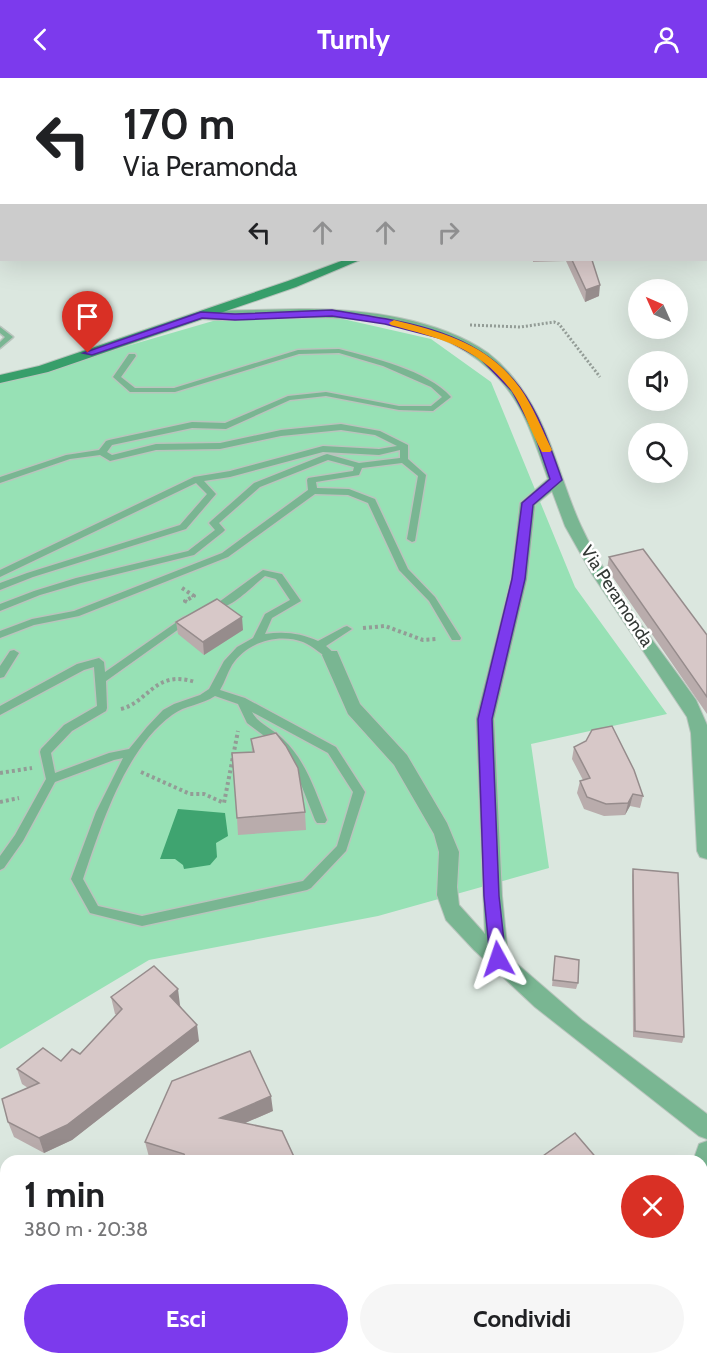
<!DOCTYPE html>
<html lang="it">
<meta charset="utf-8">
<style>
body{margin:0;font-family:Cabin,sans-serif;background:#f6f6f6;color:#202124;height:100vh;display:flex;flex-direction:column;font-size:22px;white-space:nowrap}
*{box-sizing:border-box;margin:0}
p{font-size:20px;color:#757577}
.icon{flex:none;width:33px;height:33px;fill:none;stroke:currentColor;stroke-width:2;stroke-linecap:round;stroke-linejoin:round}
.map{position:relative;flex:1;overflow:hidden}
.panel{position:absolute;left:0px;top:1077px;width:708px;height:210px;display:flex;flex-direction:column;background:#fff;border-radius:18px 18px 0 0;box-shadow:0 6px 24px #0002}
.panel>*{flex:none}
.banner{position:absolute;left:0px;top:0px;width:708px;height:183px;box-shadow:0 6px 24px #0002;background:#fff;color:#202124;overflow:hidden}
.needle{width:39px;rotate:315deg}
.tools{position:absolute;left:628px;top:201px;display:grid;gap:12px}
.tools a{display:grid;place-items:center;width:60px;height:60px;border-radius:50%;background:#fff;box-shadow:0 6px 24px #0002;font-size:30px}
.pin{position:absolute;display:grid;place-items:center;width:51px;height:51px;color:#fff;margin:-62px -26px;border-radius:50% 50% 50% 0;rotate:-45deg;box-shadow:0 0 6px #0007}
.pin .icon{rotate:45deg}
.me{position:absolute;width:66px;margin:-33px;rotate:355deg;stroke-linejoin:round;filter:drop-shadow(0 0 4px #0008)}
.turn{display:flex;align-items:center;gap:21px;height:126px;padding:0 24px;font-size:27px}
.turn .icon{width:78px;height:78px;stroke-width:2.5}
.turn b{display:block;font-size:42px;line-height:51px}
.lanes{display:flex;align-items:center;height:57px;padding:0 24px;background:#0003;justify-content:center;gap:30px;direction:ltr}
.lanes .off{opacity:.35}
.round{display:grid;place-items:center;flex:none;width:63px;height:63px;border-radius:32px;background:#f6f6f6}
.summary{display:flex;align-items:center;justify-content:space-between;height:102px;padding:0 24px}
h1{font-size:36px;font-weight:700;line-height:45px}
.cta{display:flex;gap:12px;margin-top:auto;padding:12px 24px}
.cta a{flex:1;height:69px;border-radius:36px;background:#7c3aed;color:#fff;font-size:24px;font-weight:700;line-height:69px;text-align:center}
.cta a+a{background:#f6f6f6;color:#202124}
header{display:flex;justify-content:space-between;align-items:center;height:78px;padding:0 24px;background:#7c3aed;color:#fff;font-size:27px;font-weight:700}
.map>svg:first-child{display:block}
.green{fill:#97e1b5}
.water{fill:#3fa470}
.lines{fill:none;stroke-linecap:round;stroke-linejoin:round}
.lane-casing{stroke:#b9c4bd;stroke-width:3}
.street-casing{stroke:#b9c4bd;stroke-width:2}
.secondary-casing{stroke:#b9c4bd;stroke-width:2}
.path-far1{stroke:#939c96;stroke-width:3;stroke-dasharray:2 2;stroke-linecap:butt}
.path{stroke:#939c96;stroke-width:4;stroke-dasharray:3 3;stroke-linecap:butt}
.lane{fill:#79b692;fill-rule:evenodd}
.street{fill:#79b692;fill-rule:evenodd}
.secondary{fill:#379e6a;fill-rule:evenodd}
.wall{fill:#b9acac}
.shaded-wall{fill:#968c8c}
.building{fill:#d7c8c8;stroke:#968c8c;stroke-width:1.5}
.route{fill:#7c3aed;stroke:#51269a;stroke-width:1.5}
.slow{fill:#f59e0b}
.labels{text-anchor:middle;stroke-width:5;stroke-linejoin:round;paint-order:stroke}
.street-label{font-size:18px;fill:#323734;stroke:#fff}
</style>
<header><svg class="icon" aria-label="back" viewBox="0 0 24 24"><path d="M15 5l-7 7 7 7"/></svg>Turnly<svg class="icon" aria-label="person" viewBox="0 0 24 24"><circle cx="12" cy="8" r="4"/><path d="M4 21q1-7 8-7t8 7"/></svg></header>
<div class="map">
<svg width="707" height="1287" viewBox="0 0 707 1287">
<rect width="100%" height="100%" fill="#dbe7df"/>
<path class="green" d="M334 239 431 261 491 304 575 509 667 636 531 666 549 790 378 838 149 882 0 971V305L213 243Z"/>
<path class="water" d="M178 731 225 735 228 758 216 765 217 779 210 787 184 791 183 787 175 781H160Z"/>
<g class="lines">
<defs>
<path id="lane" d="M0 249 13 259 0 270V264L5 259 0 255Z
M339 271C373 280 427 292 451 319L433 333 399 332 326 318 290 322 226 351 192 350 112 367 107 374 112 377 156 366 220 365 281 352 341 346 380 353 408 367V381L426 397 415 463 412 464 407 461 418 398 402 385 362 390 359 397 316 404 317 410 349 411 375 421 408 491 435 519 461 560 460 562H452L429 523 399 492 368 425 348 417 315 416 228 479 79 538 34 547 0 560V553L32 541 74 533 222 475 308 412 307 402 308 400 353 393 354 389 328 382 260 409 219 445 225 452 223 454 194 477 81 505 40 517 0 533V526L34 513 76 500 188 473 215 452 209 445 211 443 254 405 324 377 327 376 359 385 400 380V372L379 377 323 374 230 399 204 403 216 416 186 451 33 499 0 512V505L27 495 180 447 207 416 196 405 0 499V492L194 399 230 393 323 368 379 371 397 368 375 357 341 352 281 358 220 371 156 372 110 383 100 377 70 381 0 405V399L66 377 99 372 106 363 109 362 192 344 225 345 288 318 326 314 399 328H431L442 319 431 309 383 288 339 275 299 276 175 314H130L113 299 129 276H135L136 278 121 299 135 310H174L298 272Z
M263 492 282 496 301 523 272 540 265 556C284 553 301 555 318 563L344 549 347 548 352 551 326 568 336 577 331 581C321 577 313 568 303 564 278 555 247 564 232 587 227 595 225 604 220 612L245 620 336 669 365 714 346 773 311 810 307 812 142 848 90 835 71 801 96 734 123 680 114 682 55 704 23 763 4 790 0 792V778L15 757 46 701 40 674 41 671 64 647 97 628 94 589 84 592 0 637V628L77 586 99 580 104 584 105 594 184 539H190L192 541 190 543 106 603 107 630 106 633 72 653 51 675 55 695 109 675 129 671 147 649 163 632 174 626 200 617 209 611 224 583 237 569 253 560 265 536 290 522 276 501 265 498C249 511 229 534 209 531L207 529 209 527 219 524ZM215 618 238 626 247 645 275 666 295 691 315 742 317 745H325L327 742C315 713 306 683 283 661 273 651 258 646 252 634L328 675 353 714 337 768 303 803 142 838 98 828 83 801C101 748 125 671 172 637 185 627 202 627 215 618Z
M14 572 19 575 4 599 0 600V588L10 573Z"/>
<path id="street" d="M383 0H393L394 2H384Z
M300 231C359 230 438 240 488 275 505 288 521 308 532 327 554 365 563 409 581 448 610 511 657 566 696 622L707 647V781L700 779 697 773 691 655 687 639 592 496 565 448 552 413 535 427 527 501 494 641 502 818 508 878 582 942 707 1036V1061L699 1058 535 929 474 872 446 842 437 817 439 774 434 756 394 687 348 636 322 577 325 573H337L360 626 407 677 447 745 459 774 457 809 459 827 485 856 476 641 511 501 520 425 548 401C536 368 525 329 500 302 429 224 312 241 218 242L201 241 194 237 201 233Z
M707 1063V1103L702 1105V1083H693L699 1066Z
M0 1120 6 1122V1146L0 1144Z
M283 1281H311L314 1287H286Z
M615 1281H641L639 1287H613Z"/>
<path id="secondary" d="M575 0H585V2H575Z
M344 182H360L296 209 48 294 0 305V297L39 288 288 203Z"/>
</defs>
<use href="#lane" class="lane-casing"/>
<use href="#street" class="street-casing"/>
<use href="#secondary" class="secondary-casing"/>
<path class="path-far1" d="M470 247 521 249 554 244 559 246 600 299"/>
<path class="path" d="M182 510 194 518 185 523 189 525
M363 550 385 548 423 562 437 561
M121 631C149 624 155 591 195 604
M141 694 190 716H204L224 725 238 653
M0 695 32 690
M0 724 19 720"/>
<use href="#lane" class="lane"/>
<use href="#street" class="street"/>
<use href="#secondary" class="secondary"/>
</g>
<path class="wall" d="M533 182H593L592 183 599 218 585 224 566 183 533 184Z
M609 479 707 557V636L607 491Z
M176 544 243 552 204 577 178 556Z
M251 661 305 734 306 752 238 757 237 740 252 674Z
M574 669 643 718 640 730 630 728 625 737 604 738 584 731 577 715 580 703 583 702 572 681Z
M633 791 684 959 682 965 633 959 632 797Z
M555 878 578 905 576 911 552 908Z
M111 919 180 927 199 963 72 1062 44 1075 14 1059 8 1044 28 1010 22 1006 17 991 61 983 80 976 117 937 115 936Z
M273 1033 245 1045 295 1081 296 1083H163L149 1079 145 1064Z
M0 1155H6V1202L5 1208H0Z
M479 1281H527L519 1287H483Z"/>
<path class="shaded-wall" d="M600 207 599 218 585 224 586 212Z
M242 539 243 552 204 577 203 564Z
M633 716 630 728 625 737 628 725Z
M178 911 180 927 173 934 170 918Z
M197 947 199 963 72 1062 44 1075 39 1060Z
M271 1018 273 1033 222 1055 220 1040Z
M6 1160V1202L5 1208 0 1199V1186Z
M513 1281H527L519 1287H505Z"/>
<path class="building" d="M572 182H592L600 207 586 212Z
M643 471 707 557V619L609 479Z
M217 521 242 539 203 564 176 544Z
M612 648 634 692 643 718 633 716 628 725 606 726 587 719 580 703 590 700 574 669 586 663 592 652Z
M276 655 286 668 298 690 305 734 237 740 232 675 254 674 251 661Z
M633 791 678 795 684 959 635 953Z
M555 878 579 882 578 905 553 902Z
M154 888 178 911 170 918 197 947 67 1047 39 1060 8 1044 2 1021 39 1005 17 991 43 970 61 983 72 971 80 976 122 931 111 919Z
M250 973 271 1018 220 1040 282 1053 295 1081 291 1083H187L184 1076 145 1064 172 1003Z
M575 1055 599 1083H536Z
M0 1155H6V1160L0 1186Z
M702 1212 706 1213 702 1287H639L641 1281H702Z
M490 1281H513L505 1287H495Z"/>
<path class="route" d="M332 232C401 243 476 251 520 310 540 337 551 371 562 402L533 427 525 501 492 641 499 818 506 881 503 885 498 887 492 885 490 881 484 818 478 641 512 501 522 425 550 401 534 354 512 313 480 280 447 262 385 246 332 238 235 242 202 240 92 277 83 275 201 234 235 236Z"/>
<path class="slow" d="M394 242C445 255 488 266 520 310 533 328 542 352 552 372L550 374H542C531 355 524 330 511 312 477 268 441 261 391 247L389 245Z"/>
<g class="labels">
<g class="street-label">
<text transform="translate(617 518) rotate(57)" y="6">Via Peramonda</text>
</g>
</g>
</svg>
<div class="tools">
<a><svg class="needle" viewBox="-14 -14 28 28"><path d="M0-13l5 13h-10z" fill="#e53935"/><path d="M0 13l5-13h-10z" fill="#757577"/></svg></a>
<a><svg class="icon" aria-label="sound" viewBox="0 0 24 24"><path d="M4 9h4l5-4v14l-5-4H4zM17 9q2 3 0 6"/></svg></a>
<a><svg class="icon" aria-label="search" viewBox="0 0 24 24"><circle cx="10" cy="10" r="6"/><path d="M15 15l6 6"/></svg></a>
</div>
<div class="pin" style="left:88px;top:275px;background:#d93025"><svg class="icon" aria-label="arrive" viewBox="0 0 24 24"><path d="M6 21V4h12l-3 4 3 4H6"/></svg></div>
<svg class="me" style="left:498px;top:881px" viewBox="-20 -20 40 40"><path d="M0-17L14 15 0 8-14 15z" fill="#7c3aed" stroke="#fff" stroke-width="4"/></svg>
<div class="banner">
<div class="turn"><svg class="icon" aria-label="left" viewBox="0 0 24 24"><path d="M17 20v-9H6M10 6l-5 5 5 5"/></svg><div><b>170 m</b>Via Peramonda</div></div>
<div class="lanes"><svg class="icon" aria-label="left" viewBox="0 0 24 24"><path d="M17 20v-9H6M10 6l-5 5 5 5"/></svg><svg class="icon off" aria-label="ahead" viewBox="0 0 24 24"><path d="M12 20V5M6 11l6-6 6 6"/></svg><svg class="icon off" aria-label="ahead" viewBox="0 0 24 24"><path d="M12 20V5M6 11l6-6 6 6"/></svg><svg class="icon off" aria-label="right" viewBox="0 0 24 24"><path d="M7 20v-9h11M14 6l5 5-5 5"/></svg></div>
</div>
<section class="panel">
<div class="summary"><div><h1>1 min</h1><p>380 m · 20:38</p></div><a class="round" style="background:#d93025;color:#fff"><svg class="icon" aria-label="close" viewBox="0 0 24 24"><path d="M6 6l12 12M18 6L6 18"/></svg></a></div>
<div class="cta"><a>Esci</a><a>Condividi</a></div>
</section>
</div>
